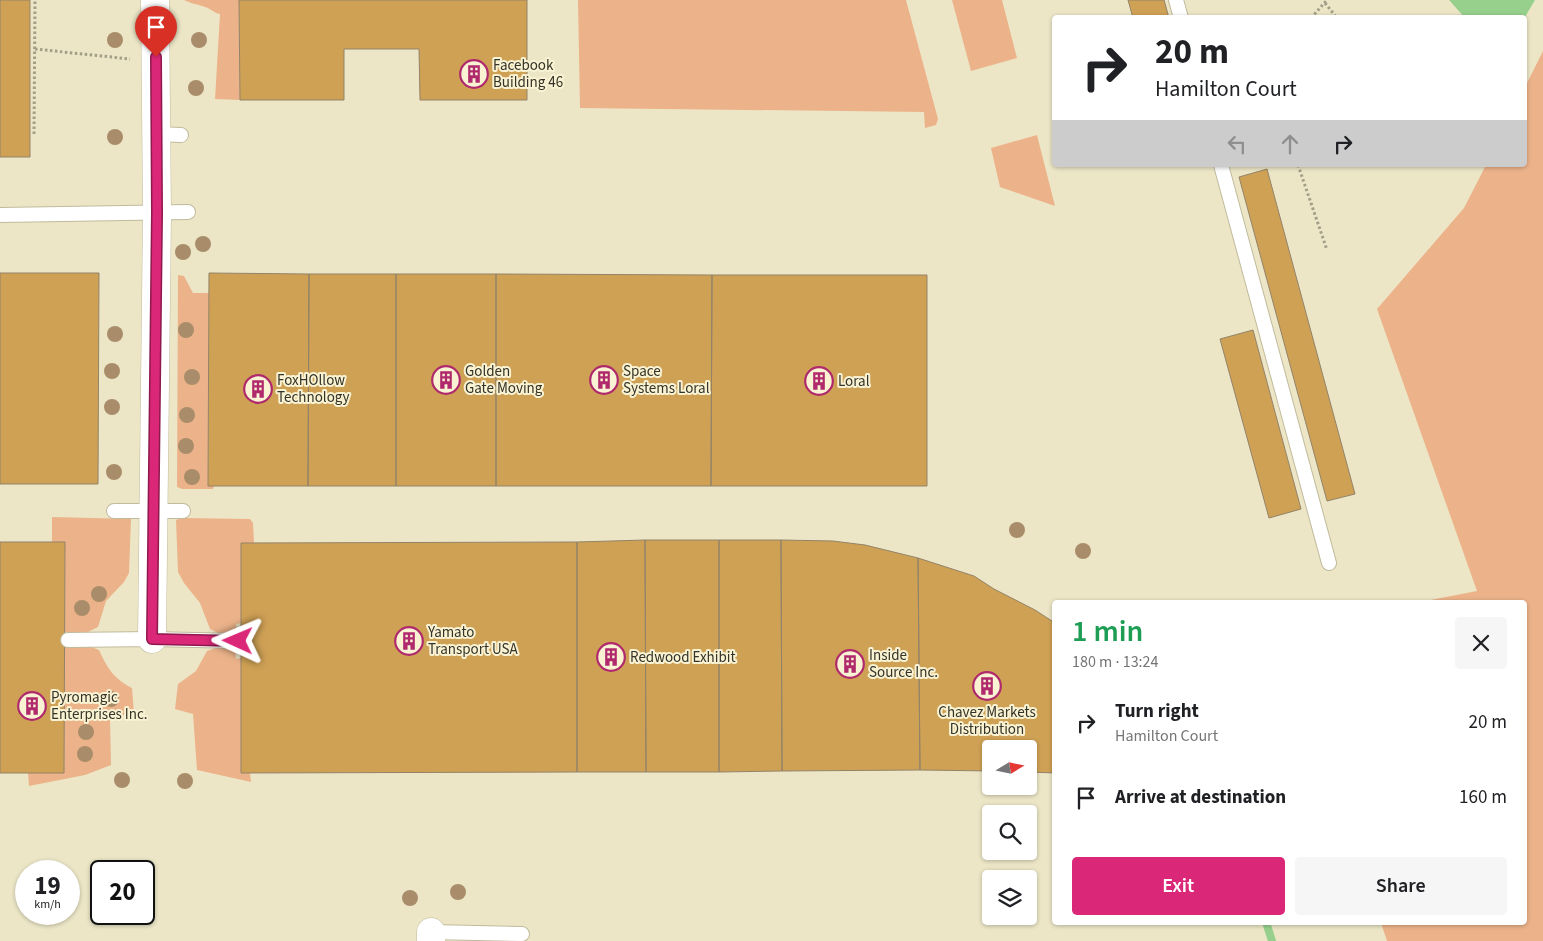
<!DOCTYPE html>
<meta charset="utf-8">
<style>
body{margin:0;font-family:"Source Sans 3",sans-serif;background:#f6f6f6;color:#202124;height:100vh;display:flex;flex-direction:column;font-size:19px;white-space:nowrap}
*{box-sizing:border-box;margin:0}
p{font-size:16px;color:#757577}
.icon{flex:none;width:28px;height:28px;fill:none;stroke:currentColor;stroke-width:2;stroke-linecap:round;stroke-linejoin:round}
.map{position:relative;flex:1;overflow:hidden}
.drawer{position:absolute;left:1052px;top:600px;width:475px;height:325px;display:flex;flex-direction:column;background:#fff;border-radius:5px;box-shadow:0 1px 4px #0004}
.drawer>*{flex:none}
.top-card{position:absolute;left:1052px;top:15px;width:475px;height:152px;border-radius:5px;box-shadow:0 1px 4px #0004;background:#fff;color:#202124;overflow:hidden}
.needle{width:32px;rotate:80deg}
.fabs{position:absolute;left:982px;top:740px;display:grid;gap:10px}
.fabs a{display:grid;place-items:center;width:55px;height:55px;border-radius:5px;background:#fff;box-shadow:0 1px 4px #0004;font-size:25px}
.speed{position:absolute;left:15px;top:860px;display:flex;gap:10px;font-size:25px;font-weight:700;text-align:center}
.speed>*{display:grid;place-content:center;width:65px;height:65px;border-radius:50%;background:#fff;box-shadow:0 1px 4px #0004;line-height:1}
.speed small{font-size:12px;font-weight:400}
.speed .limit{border:2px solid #111;border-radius:8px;background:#fff;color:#111}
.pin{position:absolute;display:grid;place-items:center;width:42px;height:42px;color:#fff;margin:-51px -21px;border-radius:50% 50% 50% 0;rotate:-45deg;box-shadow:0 0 5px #0007}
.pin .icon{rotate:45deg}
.me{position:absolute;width:55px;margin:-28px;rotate:271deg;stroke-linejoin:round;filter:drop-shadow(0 0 4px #0008)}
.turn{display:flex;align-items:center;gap:18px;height:105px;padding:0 20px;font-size:22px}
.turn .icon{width:65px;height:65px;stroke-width:2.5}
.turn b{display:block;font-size:35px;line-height:42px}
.lanes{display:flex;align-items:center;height:48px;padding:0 20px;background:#0003;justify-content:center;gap:25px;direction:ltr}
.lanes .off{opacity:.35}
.round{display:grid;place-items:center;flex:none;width:52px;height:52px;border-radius:5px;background:#f6f6f6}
.headline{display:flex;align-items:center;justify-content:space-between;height:85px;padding:0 20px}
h1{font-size:30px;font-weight:600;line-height:38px;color:#1e9e55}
.button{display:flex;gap:10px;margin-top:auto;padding:10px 20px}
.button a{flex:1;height:58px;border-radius:5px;background:#db2777;color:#fff;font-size:20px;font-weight:600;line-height:58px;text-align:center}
.button a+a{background:#f6f6f6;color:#202124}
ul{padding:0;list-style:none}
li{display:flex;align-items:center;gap:15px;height:75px;padding:0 20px}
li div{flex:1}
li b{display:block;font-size:19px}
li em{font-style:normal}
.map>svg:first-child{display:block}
.green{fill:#ecb38a}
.water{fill:#97d08d}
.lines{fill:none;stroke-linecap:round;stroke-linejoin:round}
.stream{stroke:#97d08d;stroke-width:8}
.building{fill:#cfa155;stroke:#938369}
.lane-casing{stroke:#c0bb9c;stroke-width:16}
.street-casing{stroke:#c0bb9c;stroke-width:29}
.path{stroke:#a29e87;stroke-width:3;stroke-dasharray:2.5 2.5;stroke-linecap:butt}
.lane{stroke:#fff;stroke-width:14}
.street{stroke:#fff;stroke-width:28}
.tree{fill:#a98d6a}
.route-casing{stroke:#8e194d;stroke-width:12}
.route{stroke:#db2777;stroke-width:9}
.labels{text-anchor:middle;stroke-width:4;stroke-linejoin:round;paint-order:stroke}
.poi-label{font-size:15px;fill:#353327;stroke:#f9f3d4;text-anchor:start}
</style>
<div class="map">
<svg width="1543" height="941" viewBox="0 0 1543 941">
<rect width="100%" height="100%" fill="#ece6c7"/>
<path class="green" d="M184 0H239L240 100 215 99 220 14C214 13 210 8 205 7 197 4 192 4 184 0Z
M578 0H906L938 119 936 125 925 128 924 112 580 108Z
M952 0H1002L1017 58 971 71Z
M1543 51V941H1387L1381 923 1525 922V602H1420L1477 591 1377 309 1464 208 1486 165H1525V87Z
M1037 135 1055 206 1000 187 991 148Z
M178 275 184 276 193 293H209L208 485 214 486 213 489H182L177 487Z
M52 517 131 519 129 573 124 582 106 601 98 627 86 633 64 632 65 542H52Z
M182 518 250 519 253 523 254 544H241V623L236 624 237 634H220L210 629 200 603 184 583 178 572 176 520Z
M89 646 99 650C108 669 113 678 132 688L134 714 110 717 111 765 85 775 29 786 28 773H64V647Z
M218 647 235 649 236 659 241 658V772L250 773 251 782 197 770 193 714 175 709 178 684 196 671 207 651Z"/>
<path class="water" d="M1449 0H1535L1525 17 1465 18Z"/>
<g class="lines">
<path class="stream" d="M1266 922 1272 941"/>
</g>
<path class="building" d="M0 0H30V157H0Z
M239 0H527V100H420L419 49H344V100H240Z
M1128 0H1164L1169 18H1133Z
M1267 169 1355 494 1327 501 1239 177Z
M0 273H99L98 484H0Z
M209 273 309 274 308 486H208Z
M309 274H396V486H308Z
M396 274H496V486H396Z
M496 274 712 275 711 486H496Z
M712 275H927V486H711Z
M1253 330 1301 509 1269 518 1220 339Z
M645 540H719V772H646Z
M645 540 646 772H577V542Z
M719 540H781L782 771 719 772Z
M781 540 833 541 865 545 918 558 920 770 782 771Z
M0 542H65L64 773H0Z
M577 542V772L241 773V543Z
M918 558 974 576 994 589 1035 610 1055 623V773L1029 772V749H991V771L920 770Z"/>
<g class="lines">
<defs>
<path id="lane" d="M1176 0 1181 18
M155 134 181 135
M1221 165 1329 563
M0 215 188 212
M114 511H183
M68 640 152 639 238 641
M431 932 522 934"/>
<path id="street" d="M152 639 157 213 155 0
M431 932V941"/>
</defs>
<use href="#lane" class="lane-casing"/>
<use href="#street" class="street-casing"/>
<path class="path" d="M1325 3 1337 18
M1311 18 1327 0
M35 49 130 59
M34 134 35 0
M1298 165 1327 250"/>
<use href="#lane" class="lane"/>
<use href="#street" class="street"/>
</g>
<g class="tree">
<circle cx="115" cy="40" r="8"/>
<circle cx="199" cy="40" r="8"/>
<circle cx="196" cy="88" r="8"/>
<circle cx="115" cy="137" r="8"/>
<circle cx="203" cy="244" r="8"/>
<circle cx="183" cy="252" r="8"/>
<circle cx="186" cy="330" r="8"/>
<circle cx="115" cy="334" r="8"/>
<circle cx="112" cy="371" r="8"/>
<circle cx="192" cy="377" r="8"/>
<circle cx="112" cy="407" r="8"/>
<circle cx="187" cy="415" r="8"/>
<circle cx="186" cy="446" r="8"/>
<circle cx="114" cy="472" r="8"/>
<circle cx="192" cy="477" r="8"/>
<circle cx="1017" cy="530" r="8"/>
<circle cx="1083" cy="551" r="8"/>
<circle cx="99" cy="594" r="8"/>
<circle cx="82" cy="608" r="8"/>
<circle cx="111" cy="699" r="8"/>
<circle cx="86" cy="732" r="8"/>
<circle cx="85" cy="754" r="8"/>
<circle cx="122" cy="780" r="8"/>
<circle cx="185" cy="781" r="8"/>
<circle cx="458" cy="892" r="8"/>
<circle cx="410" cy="898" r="8"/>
</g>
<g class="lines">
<defs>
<path id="route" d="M156 57 157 213 152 639 238 641"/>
</defs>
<use href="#route" class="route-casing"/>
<use href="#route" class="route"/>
</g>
<defs>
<symbol id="building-ring" viewBox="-11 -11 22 22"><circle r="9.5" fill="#f9f3d4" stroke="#b0296d" stroke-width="1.5"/><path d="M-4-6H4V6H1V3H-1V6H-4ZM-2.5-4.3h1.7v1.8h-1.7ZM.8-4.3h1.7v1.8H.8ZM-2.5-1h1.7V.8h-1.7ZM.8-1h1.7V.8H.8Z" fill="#b0296d"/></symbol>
</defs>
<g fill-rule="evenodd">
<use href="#building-ring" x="458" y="58" width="32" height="32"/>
<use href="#building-ring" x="430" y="364" width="32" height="32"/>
<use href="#building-ring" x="588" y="364" width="32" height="32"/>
<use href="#building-ring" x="803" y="365" width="32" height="32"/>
<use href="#building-ring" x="242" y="373" width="32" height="32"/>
<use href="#building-ring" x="393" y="625" width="32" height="32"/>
<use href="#building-ring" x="595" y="641" width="32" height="32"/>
<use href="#building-ring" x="834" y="648" width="32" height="32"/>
<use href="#building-ring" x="971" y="670" width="32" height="32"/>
<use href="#building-ring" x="16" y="690" width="32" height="32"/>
</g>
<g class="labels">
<g class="poi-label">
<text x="493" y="70">Facebook<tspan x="493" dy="17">Building 46</tspan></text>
<text x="465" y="376">Golden<tspan x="465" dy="17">Gate Moving</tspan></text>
<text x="623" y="376">Space<tspan x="623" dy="17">Systems Loral</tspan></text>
<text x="277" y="385">FoxHOllow<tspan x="277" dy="17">Technology</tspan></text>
<text x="838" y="386">Loral</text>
<text x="428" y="637">Yamato<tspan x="428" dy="17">Transport USA</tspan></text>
<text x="869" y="660">Inside<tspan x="869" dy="17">Source Inc.</tspan></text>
<text x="630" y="662">Redwood Exhibit</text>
<text x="51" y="702">Pyromagic<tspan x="51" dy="17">Enterprises Inc.</tspan></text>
<text x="987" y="717" text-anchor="middle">Chavez Markets<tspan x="987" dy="17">Distribution</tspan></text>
</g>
</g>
</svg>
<div class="fabs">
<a><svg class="needle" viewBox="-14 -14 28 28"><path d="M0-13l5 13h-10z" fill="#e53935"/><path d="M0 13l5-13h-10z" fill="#757577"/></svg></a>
<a><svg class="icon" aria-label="search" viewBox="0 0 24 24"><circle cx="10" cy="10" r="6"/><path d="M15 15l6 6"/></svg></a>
<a><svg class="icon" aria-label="layers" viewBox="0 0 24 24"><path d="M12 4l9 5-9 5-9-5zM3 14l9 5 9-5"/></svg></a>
</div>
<div class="speed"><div>19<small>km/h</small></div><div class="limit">20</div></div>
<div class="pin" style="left:156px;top:57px;background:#d93025"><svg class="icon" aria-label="arrive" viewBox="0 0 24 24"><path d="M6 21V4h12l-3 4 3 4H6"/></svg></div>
<svg class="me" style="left:238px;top:641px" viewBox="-20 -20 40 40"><path d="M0-17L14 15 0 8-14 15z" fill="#db2777" stroke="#fff" stroke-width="4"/></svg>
<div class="top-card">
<div class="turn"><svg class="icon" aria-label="right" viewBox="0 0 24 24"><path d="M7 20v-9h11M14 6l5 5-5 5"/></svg><div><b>20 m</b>Hamilton Court</div></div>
<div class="lanes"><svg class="icon off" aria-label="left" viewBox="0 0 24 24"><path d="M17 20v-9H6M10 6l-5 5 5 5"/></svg><svg class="icon off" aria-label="ahead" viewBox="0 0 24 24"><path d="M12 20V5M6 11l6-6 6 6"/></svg><svg class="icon" aria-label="right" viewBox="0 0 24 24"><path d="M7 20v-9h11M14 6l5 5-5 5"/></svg></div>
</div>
<section class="drawer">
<div class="headline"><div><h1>1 min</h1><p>180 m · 13:24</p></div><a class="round"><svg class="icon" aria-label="close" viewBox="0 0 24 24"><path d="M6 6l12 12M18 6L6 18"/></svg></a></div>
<ul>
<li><svg class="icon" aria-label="right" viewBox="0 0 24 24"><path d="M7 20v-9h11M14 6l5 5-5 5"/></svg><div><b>Turn right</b><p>Hamilton Court</p></div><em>20 m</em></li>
<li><svg class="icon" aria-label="arrive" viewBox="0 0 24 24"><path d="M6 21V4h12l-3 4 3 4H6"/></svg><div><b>Arrive at destination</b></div><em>160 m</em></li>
</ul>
<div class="button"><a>Exit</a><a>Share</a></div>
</section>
</div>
